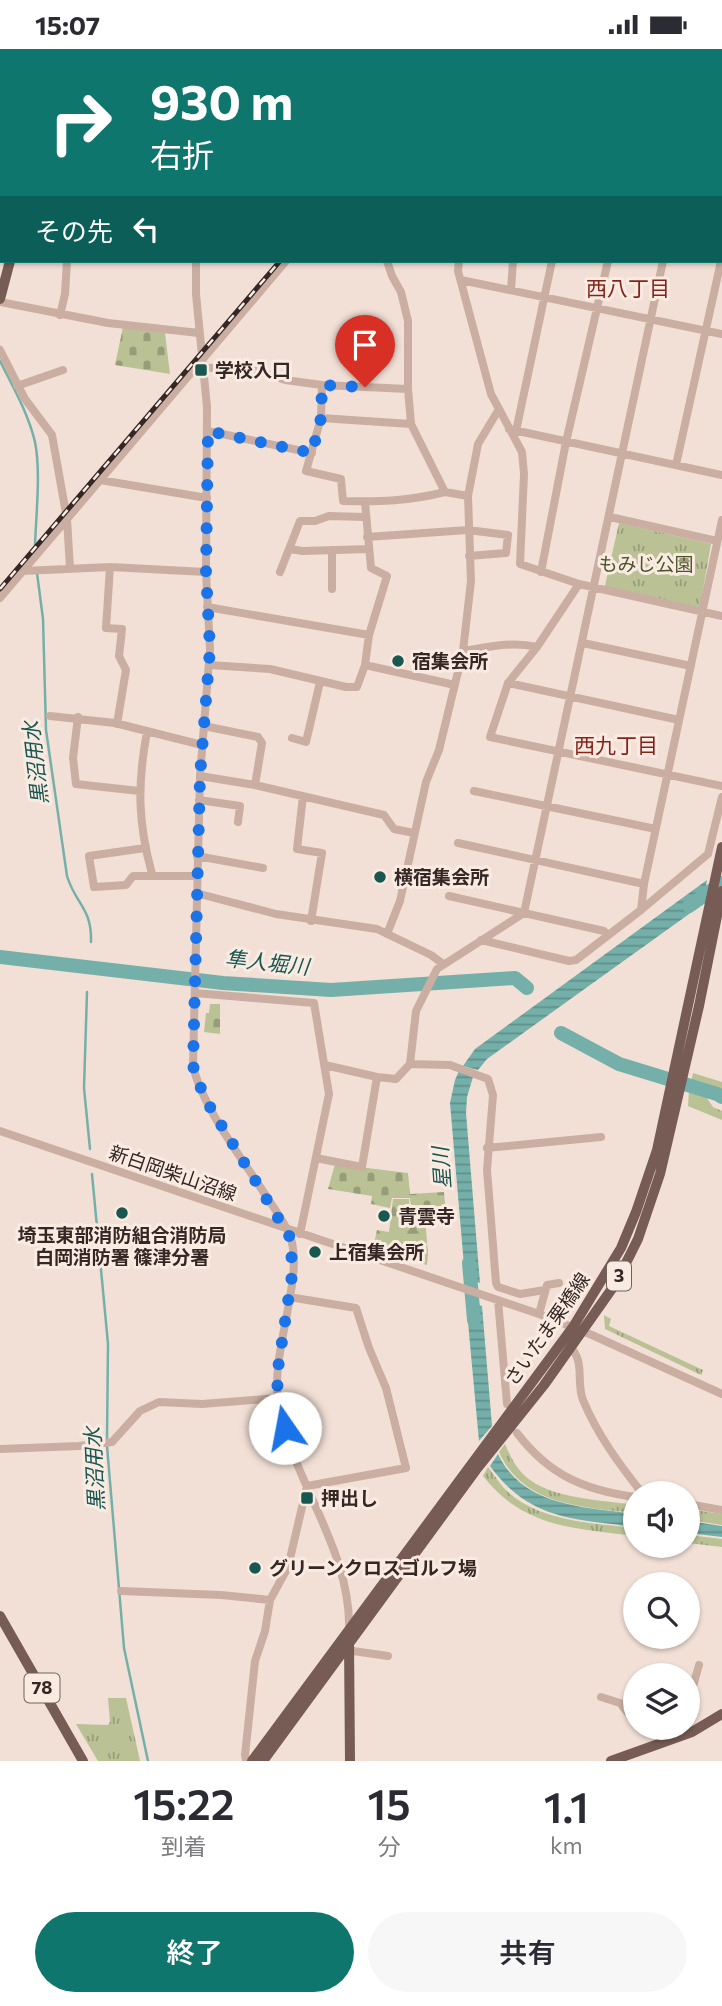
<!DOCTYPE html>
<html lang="ja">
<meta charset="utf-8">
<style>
body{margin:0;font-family:Commissioner,"Noto Sans JP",sans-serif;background:#f7f7f7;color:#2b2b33;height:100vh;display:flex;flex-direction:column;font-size:26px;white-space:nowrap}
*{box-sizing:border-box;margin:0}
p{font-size:23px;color:#7c7c81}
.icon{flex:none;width:38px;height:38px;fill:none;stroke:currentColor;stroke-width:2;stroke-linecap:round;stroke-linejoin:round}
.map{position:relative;height:1712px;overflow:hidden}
.side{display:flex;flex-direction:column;background:#fff;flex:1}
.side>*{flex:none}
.guide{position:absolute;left:0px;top:0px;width:723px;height:214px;box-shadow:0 2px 5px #0004;background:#0f766e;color:#fff;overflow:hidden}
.buttons{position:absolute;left:623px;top:1432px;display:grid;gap:14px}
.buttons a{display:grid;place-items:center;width:77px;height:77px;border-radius:50%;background:#fff;box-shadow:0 2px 5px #0004;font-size:35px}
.pin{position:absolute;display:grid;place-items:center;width:60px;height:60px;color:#fff;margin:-72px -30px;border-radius:50% 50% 50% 0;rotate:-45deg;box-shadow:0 0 7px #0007}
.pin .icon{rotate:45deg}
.me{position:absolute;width:77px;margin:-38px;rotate:348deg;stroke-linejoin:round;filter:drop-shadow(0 0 5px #0008)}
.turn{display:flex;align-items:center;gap:24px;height:147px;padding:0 35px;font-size:32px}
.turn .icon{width:91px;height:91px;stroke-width:2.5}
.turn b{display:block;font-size:49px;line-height:60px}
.then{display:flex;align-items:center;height:66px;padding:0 35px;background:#0003;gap:14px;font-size:26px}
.eta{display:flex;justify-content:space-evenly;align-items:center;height:119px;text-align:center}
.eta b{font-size:42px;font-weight:600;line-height:49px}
.primary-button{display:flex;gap:14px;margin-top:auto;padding:14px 35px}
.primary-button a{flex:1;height:80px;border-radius:42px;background:#0f766e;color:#fff;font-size:28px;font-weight:600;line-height:80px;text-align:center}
.primary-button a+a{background:#f7f7f7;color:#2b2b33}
.status{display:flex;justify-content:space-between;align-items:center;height:49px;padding:0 35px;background:#fff;direction:ltr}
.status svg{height:19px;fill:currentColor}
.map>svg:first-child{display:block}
.grass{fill:url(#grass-tufts)}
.forest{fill:url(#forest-firs)}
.cemetery{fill:url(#cemetery-stones)}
.water{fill:url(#water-rules)}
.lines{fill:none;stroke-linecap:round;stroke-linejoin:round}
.stream{stroke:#74b0a9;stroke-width:2.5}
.river{stroke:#74b0a9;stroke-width:14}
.minor{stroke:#caaea2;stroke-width:8}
.major{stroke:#775b55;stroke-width:10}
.rail-casing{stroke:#342724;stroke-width:5}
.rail{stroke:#faebe2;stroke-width:2.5;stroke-dasharray:8;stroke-linecap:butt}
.route{stroke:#1a73e8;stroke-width:12;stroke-dasharray:0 21.6}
.poi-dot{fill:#195751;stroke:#faebe2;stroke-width:2.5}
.labels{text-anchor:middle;stroke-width:6;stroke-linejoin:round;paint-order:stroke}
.shield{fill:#faebe2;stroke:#6f625d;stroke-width:2}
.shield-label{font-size:18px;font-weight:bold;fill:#342724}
.poi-label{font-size:19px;font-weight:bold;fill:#342724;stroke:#faebe2;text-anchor:start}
.park-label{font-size:19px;fill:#4a5327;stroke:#faebe2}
.street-label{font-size:19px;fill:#342724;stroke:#faebe2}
.neighbourhood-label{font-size:21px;fill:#86231a;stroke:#faebe2}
.water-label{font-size:21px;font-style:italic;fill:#195751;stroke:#faebe2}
</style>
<div class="status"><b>15:07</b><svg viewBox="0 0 49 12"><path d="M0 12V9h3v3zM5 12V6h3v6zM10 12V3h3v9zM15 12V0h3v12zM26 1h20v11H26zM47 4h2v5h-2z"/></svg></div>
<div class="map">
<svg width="722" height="1712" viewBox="0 0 722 1712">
<defs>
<pattern id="grass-tufts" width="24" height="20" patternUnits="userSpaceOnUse" patternTransform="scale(1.75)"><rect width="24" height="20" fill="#b9c195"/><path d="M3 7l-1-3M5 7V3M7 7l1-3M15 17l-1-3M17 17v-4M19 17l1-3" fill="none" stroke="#979d79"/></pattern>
<pattern id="forest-firs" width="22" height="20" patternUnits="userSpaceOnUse" patternTransform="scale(1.75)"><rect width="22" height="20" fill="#b9c195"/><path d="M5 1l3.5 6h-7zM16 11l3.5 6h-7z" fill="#979d79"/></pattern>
<pattern id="cemetery-stones" width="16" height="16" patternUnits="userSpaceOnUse" patternTransform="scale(1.75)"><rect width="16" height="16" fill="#b9c195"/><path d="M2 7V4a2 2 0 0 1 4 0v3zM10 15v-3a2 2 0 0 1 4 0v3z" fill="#979d79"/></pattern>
<pattern id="water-rules" width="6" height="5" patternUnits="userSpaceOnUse" patternTransform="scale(1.75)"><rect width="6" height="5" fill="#74b0a9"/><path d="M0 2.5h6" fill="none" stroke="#608f89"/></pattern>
</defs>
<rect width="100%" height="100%" fill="#f2e0d6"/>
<path class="grass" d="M619 474 711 495 700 558 604 541Z
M693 1024 722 1033V1044L691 1033Z
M689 1041 705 1046 713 1058 722 1062V1071L688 1057Z
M604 1266 611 1270 609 1277 703 1321 701 1326 605 1280Z
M505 1395C510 1407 516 1419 525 1427 550 1450 603 1451 635 1456V1464C584 1458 523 1457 499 1403Z
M488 1418C495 1427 501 1437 509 1444 543 1473 593 1474 635 1479V1487C574 1479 524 1479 483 1427Z
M688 1460 722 1465V1476L688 1471Z
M688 1486 722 1490V1498L688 1494Z
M108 1649H126L140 1712H98L76 1675 108 1676 110 1673Z"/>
<path class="forest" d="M393 1150H409L410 1168H425L428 1205 427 1216 391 1206 392 1200 374 1195 377 1181 389 1183Z"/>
<path class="cemetery" d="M123 278 165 284 170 325 115 316Z
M210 955H220V985L204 983 206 964H209Z
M335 1115 408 1124 410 1145 444 1143 446 1164 412 1167 410 1149H392L390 1159 371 1155 372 1147 328 1140Z"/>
<path class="water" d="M707 831 703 855 487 1010 478 1021 463 1017 475 1000Z
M459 1022 473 1028 467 1048 466 1064 480 1234 465 1228 450 1054 455 1031Z
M466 1252 482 1257 492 1377 479 1392Z
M498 1405C523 1458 585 1458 635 1465V1478C574 1470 529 1471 490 1417Z
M688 1472 722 1477V1488L688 1484Z"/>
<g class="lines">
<path class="stream" d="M0 312C13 338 28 364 35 393 41 423 36 465 35 497
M37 524 43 570 46 681 67 827C76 856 92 859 91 893
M87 943 84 1039 90 1100
M92 1125 108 1295 107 1390
M107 1397 124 1599 148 1712"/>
<path class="river" d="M689 857 722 834
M0 908 223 934 331 941 515 929 527 939
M561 984 619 1015 717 1045 722 1048
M469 1214 474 1271"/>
<path class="minor" d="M40 0 41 2
M101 0 102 2
M365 0 371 2
M586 0 591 2
M196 2V0
M498 2 499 0
M653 2V0
M709 2V0
M0 28H2
M721 43H722
M0 104H2
M721 109H722
M721 175 722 176
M196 212V245L207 358 206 523 210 600 200 727 193 1017C203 1060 244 1112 268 1150 276 1162 285 1174 290 1187 305 1226 271 1302 278 1350 290 1431 352 1499 349 1582
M387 212 392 227 401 243 408 272V340L411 375 445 443 468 447 471 532 463 602
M459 212 458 222 491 345 522 403 524 425 520 515 579 535 722 567
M461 231 722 285
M511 241 513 212
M0 253 108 274 199 284
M60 266 65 245 67 212
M0 301 25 350 52 386 67 470 70 519
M203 319 247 318 285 331 322 336 408 340
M322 336 321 369 306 422 341 430 343 452C380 453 409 452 445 443
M17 337 63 321
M321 369 411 375
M509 380 722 426
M208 382 312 404
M516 382 552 212
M676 416 721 212
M100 431 207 449
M468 447 478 395 499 360
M365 453 371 519 387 527 369 586
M610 468 717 492
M367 488 468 481 508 486 506 504 469 507
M289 500 303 502 368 500
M332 501V540
M110 518 106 579 122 580 119 607 126 621 117 675
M23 522 110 518 206 523
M280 523 300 472H315L329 467 366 468
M541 523 566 393 608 212
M579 535 537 598 508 634 490 688 722 737
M0 549 286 212
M207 558 369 586 365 616 455 636
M583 594 691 617
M209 616 270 620 346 638H357L365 616
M508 634 679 671
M50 667 115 674 202 696
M78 668 73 709 76 735 139 742
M204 677 258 688 262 694 255 736
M147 683C137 736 138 774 152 825
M292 689 306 693 320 633
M200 727 255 736 384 766 394 780 414 784
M474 742 656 780
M303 747 297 800 322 804 311 872
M199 751 240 757 238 773
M458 794 644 835
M145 799 89 807 94 838 126 836 133 827H197
M197 807 263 819
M196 844 276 865 377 880 431 906 443 915
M449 847 604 882 608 886
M641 861 644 835 722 471
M387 885 400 852 426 733 439 701 463 602C488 598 512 592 537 598
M481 891 569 912 576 911 641 861 708 805 722 748
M195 944 314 954 329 1045 300 1185
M410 1015 450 1016 488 1030 493 1046 487 1121 496 1234 498 1238 520 1245 545 1241
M325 1016 377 1028 396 1030 410 1015 416 962 437 920 524 864 663 212
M0 1082 539 1265 592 1286 722 1345
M487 1099 601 1088
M316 1109 362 1118 377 1028
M498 1251 507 1355
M539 1265 547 1236 559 1234
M571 1299C585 1313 576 1334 583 1351 597 1385 619 1415 642 1444
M517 1384C549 1426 584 1441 635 1448
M0 1400 79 1397 112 1393 140 1362 159 1353 202 1355 278 1349
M688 1455 722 1461
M121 1542 221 1546 270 1551
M348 1604 353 1602 388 1607
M601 1648 620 1654 635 1673
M688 1655 699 1616
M643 1678 659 1687 663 1694
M246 1712 245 1706 255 1612 265 1582 270 1551 288 1518 307 1437 406 1419 386 1339 369 1299 356 1259 289 1248"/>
<path class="major" d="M66 2 67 0
M0 250 10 212
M0 1567 83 1712
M349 1593 350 1712
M252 1712 573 1278 621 1199 636 1163 657 1101 722 798
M263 1712 476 1421 544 1336 616 1234 638 1190 660 1125 699 957 722 842
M611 1712 692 1683 722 1665"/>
<defs>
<path id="rail" d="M453 2 455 0
M0 540 280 212"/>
</defs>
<use href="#rail" class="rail-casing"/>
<use href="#rail" class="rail"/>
</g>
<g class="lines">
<path class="route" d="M285 1379 278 1349 277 1326 292 1226 291 1190 204 1048 193 1017 200 727 210 600 206 523 208 382 312 404 321 369 322 336 365 338"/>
</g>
<g class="poi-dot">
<rect x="194" y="314" width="14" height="14" rx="3.5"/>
<circle cx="398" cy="612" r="7"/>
<circle cx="380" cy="828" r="7"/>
<circle cx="122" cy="1164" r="7"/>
<circle cx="384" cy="1167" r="7"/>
<circle cx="315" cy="1203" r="7"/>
<rect x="300" y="1442" width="14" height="14" rx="3.5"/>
<circle cx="255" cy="1519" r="7"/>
</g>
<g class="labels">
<g class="shield">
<rect x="607" y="1212.5" width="24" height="29" rx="5"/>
<rect x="24.5" y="1624.5" width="35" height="29" rx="5"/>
</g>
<g class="shield-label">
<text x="619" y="1233">3</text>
<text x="42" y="1645">78</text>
</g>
<g class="poi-label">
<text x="215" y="328">学校入口</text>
<text x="412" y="619">宿集会所</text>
<text x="394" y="835">横宿集会所</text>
<text x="398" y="1174">青雲寺</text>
<text x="122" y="1193" text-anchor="middle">埼玉東部消防組合消防局<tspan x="122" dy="22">白岡消防署 篠津分署</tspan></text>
<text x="329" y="1210">上宿集会所</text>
<text x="321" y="1456">押出し</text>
<text x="269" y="1526">グリーンクロスゴルフ場</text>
</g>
<g class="park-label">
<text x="646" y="522">もみじ公園</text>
</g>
<g class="street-label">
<text transform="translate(173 1124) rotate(19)" y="7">新白岡柴山沼線</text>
<text transform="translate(547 1280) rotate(-55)" y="7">さいたま栗橋線</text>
</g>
<g class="neighbourhood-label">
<text x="628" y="247">西八丁目</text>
<text x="616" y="704">西九丁目</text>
</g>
<g class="water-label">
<text transform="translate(36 714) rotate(-97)" y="7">黒沼用水</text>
<text transform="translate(267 914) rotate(6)" y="7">隼人堀川</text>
<text transform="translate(442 1119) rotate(-94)" y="7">星川</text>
<text transform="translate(95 1420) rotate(-93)" y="7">黒沼用水</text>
</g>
</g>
</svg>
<div class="buttons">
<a><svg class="icon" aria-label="sound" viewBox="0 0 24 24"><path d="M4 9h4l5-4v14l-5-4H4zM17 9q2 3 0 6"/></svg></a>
<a><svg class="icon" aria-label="search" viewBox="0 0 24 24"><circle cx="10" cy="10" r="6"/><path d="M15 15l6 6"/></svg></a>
<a><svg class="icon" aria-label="layers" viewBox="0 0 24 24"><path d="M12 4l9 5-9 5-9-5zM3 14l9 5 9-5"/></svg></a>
</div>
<div class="pin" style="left:365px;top:338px;background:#d93025"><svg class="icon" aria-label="arrive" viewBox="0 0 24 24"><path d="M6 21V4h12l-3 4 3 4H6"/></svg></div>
<svg class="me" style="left:285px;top:1379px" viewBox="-20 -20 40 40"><circle r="19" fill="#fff"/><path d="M0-13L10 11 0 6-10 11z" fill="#1a73e8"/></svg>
<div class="guide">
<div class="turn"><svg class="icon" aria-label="right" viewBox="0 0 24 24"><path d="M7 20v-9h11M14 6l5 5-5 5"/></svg><div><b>930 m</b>右折</div></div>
<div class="then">その先<svg class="icon" aria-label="left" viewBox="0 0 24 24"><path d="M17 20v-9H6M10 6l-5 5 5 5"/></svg></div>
</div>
</div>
<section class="side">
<div class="eta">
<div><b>15:22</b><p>到着</p></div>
<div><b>15</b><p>分</p></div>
<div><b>1.1</b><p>km</p></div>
</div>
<div class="primary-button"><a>終了</a><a>共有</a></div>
</section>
